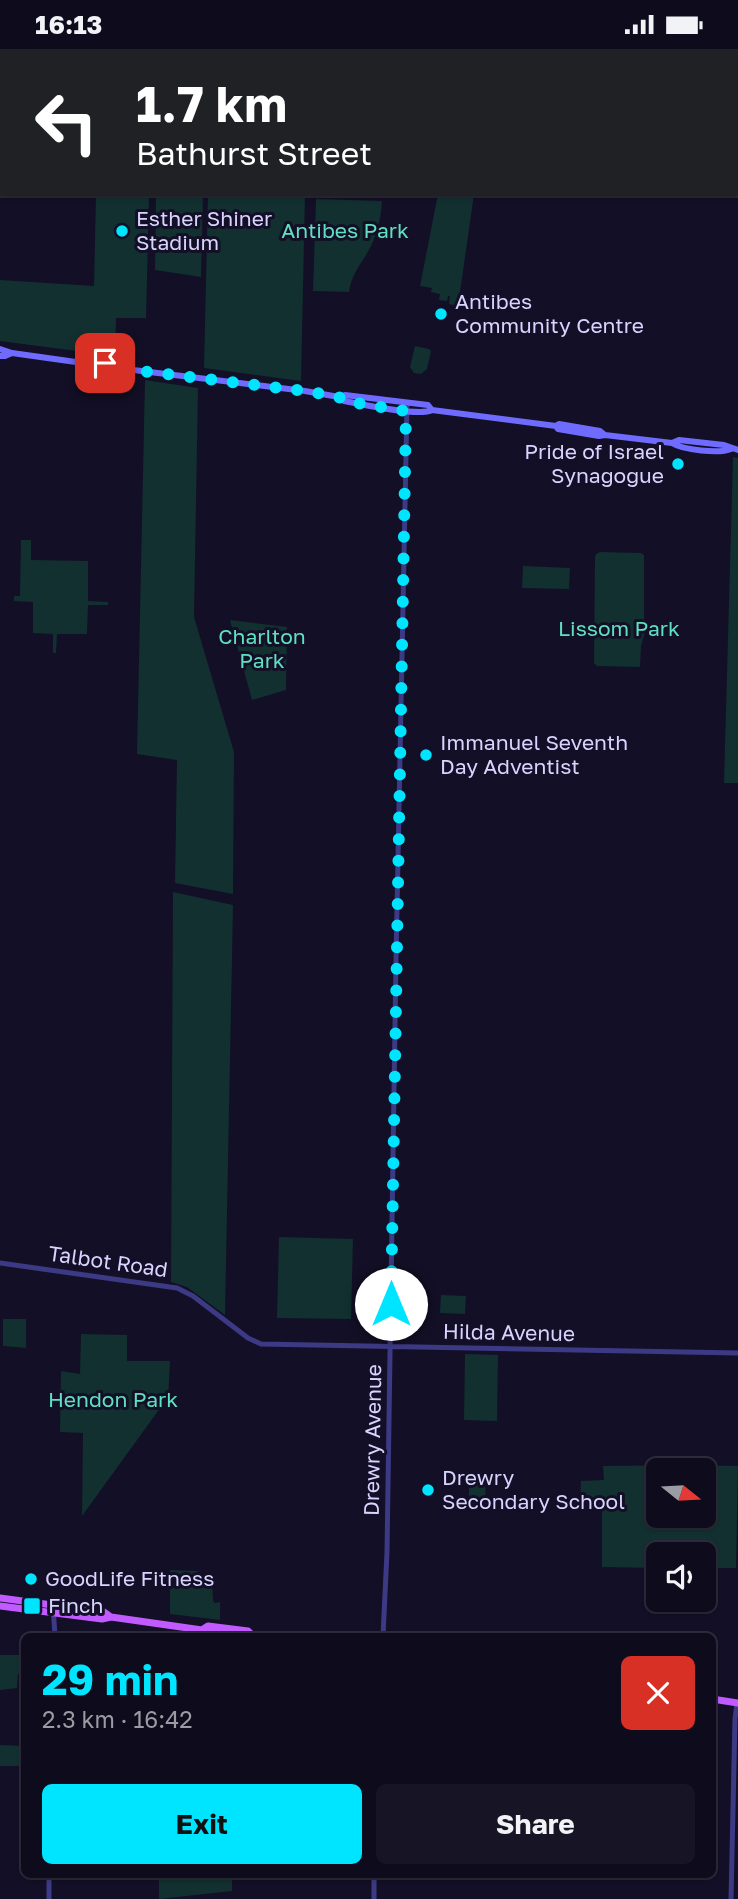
<!DOCTYPE html>
<meta charset="utf-8">
<style>
body{margin:0;font-family:"Golos Text",sans-serif;background:#171425;color:#f1f3f6;height:100vh;display:flex;flex-direction:column;font-size:26px;white-space:nowrap}
*{box-sizing:border-box;margin:0}
p{font-size:23px;color:#9b9ba3}
.icon{flex:none;width:38px;height:38px;fill:none;stroke:currentColor;stroke-width:2;stroke-linecap:round;stroke-linejoin:round}
.map{position:relative;flex:1;overflow:hidden}
.drawer{position:absolute;left:21px;top:1584px;width:695px;height:245px;display:flex;flex-direction:column;background:#0e0b1c;border-radius:10px;box-shadow:0 2px 5px #0004,0 0 0 2px #2e2b3b}
.drawer>*{flex:none}
.banner{position:absolute;left:0px;top:0px;width:738px;height:147px;box-shadow:0 2px 5px #0004,0 0 0 2px #2e2b3b;background:#202124;color:#fff;overflow:hidden}
.needle{width:46px;rotate:108deg}
.buttons{position:absolute;left:646px;top:1409px;display:grid;gap:14px}
.buttons a{display:grid;place-items:center;width:70px;height:70px;border-radius:10px;background:#0e0b1c;box-shadow:0 2px 5px #0004,0 0 0 2px #2e2b3b;font-size:35px}
.pin{position:absolute;display:grid;place-items:center;width:60px;height:60px;color:#fff;margin:-30px;border-radius:14px;box-shadow:0 4px 10px #0006}
.me{position:absolute;width:77px;margin:-38px;rotate:0deg;stroke-linejoin:round;filter:drop-shadow(0 0 5px #0008)}
.turn{display:flex;align-items:center;gap:24px;height:147px;padding:0 21px;font-size:32px}
.turn .icon{width:91px;height:91px;stroke-width:2.5}
.turn b{display:block;font-size:49px;line-height:60px}
.round{display:grid;place-items:center;flex:none;width:74px;height:74px;border-radius:10px;background:#171425}
.summary{display:flex;align-items:center;justify-content:space-between;height:119px;padding:0 21px}
h1{font-size:42px;font-weight:700;line-height:52px;color:#00e5ff}
.cta{display:flex;gap:14px;margin-top:auto;padding:14px 21px}
.cta a{flex:1;height:80px;border-radius:10px;background:#00e5ff;color:#111;font-size:28px;font-weight:700;line-height:80px;text-align:center}
.cta a+a{background:#171425;color:#f1f3f6}
.status{display:flex;justify-content:space-between;align-items:center;height:49px;padding:0 35px;background:#0e0b1c;direction:ltr}
.status svg{height:19px;fill:currentColor}
.map>svg:first-child{display:block}
.green{fill:#12302f;fill-rule:evenodd}
.lines{fill:none;stroke-linecap:round;stroke-linejoin:round}
.stream{stroke:#0c2248;stroke-width:2}
.tertiary{stroke:#3d3a85;stroke-width:5}
.secondary{stroke:#6f6bff;stroke-width:6}
.primary{stroke:#c25bff;stroke-width:7}
.route{stroke:#00e5ff;stroke-width:12;stroke-dasharray:0 21.6}
.poi-dot{fill:#00e5ff;stroke:#130f26;stroke-width:2.5}
.labels{text-anchor:middle;stroke-width:6;stroke-linejoin:round;paint-order:stroke}
.poi-label{font-size:21px;fill:#d9d4ff;stroke:#130f26;text-anchor:start}
.park-label{font-size:21px;fill:#5fe0c0;stroke:#130f26}
.street-label{font-size:21px;fill:#d9d4ff;stroke:#130f26}
</style>
<div class="status"><b>16:13</b><svg viewBox="0 0 49 12"><path d="M0 12V9h3v3zM5 12V6h3v6zM10 12V3h3v9zM15 12V0h3v12zM26 1h20v11H26zM47 4h2v5h-2z"/></svg></div>
<div class="map">
<svg width="738" height="1850" viewBox="0 0 738 1850">
<rect width="100%" height="100%" fill="#130f26"/>
<path class="green" d="M96 145H149L146 269H116L115 307 0 292V231L94 237Z
M156 145H203L201 228 155 221Z
M208 145H305L301 332 204 319Z
M438 145H474L458 257 449 255 450 247H448L447 252 439 251 440 245 431 243 432 239 420 237Z
M316 150 382 152C381 168 378 183 371 197 363 213 351 225 349 243L313 242Z
M415 297 429 300 431 302 427 320 421 325 414 324 410 318Z
M145 331 198 339 194 568 234 703 233 845 175 834 177 711 137 705Z
M733 408 738 409V734H724Z
M21 491H31V511L88 512V552L108 553V556H88L87 585H57L56 604H53V585L33 584V553L14 552V547H20Z
M600 503 641 504 644 506V569L647 576 641 597 640 618 597 617 594 614 595 508 596 505Z
M523 517 570 519 569 540 522 539Z
M230 571 287 578 286 641 252 651Z
M173 843 233 856 225 1266 187 1238 171 1233Z
M279 1188 353 1190 351 1270 277 1269Z
M441 1246 466 1247 465 1265 440 1264Z
M3 1270H26V1299L3 1297Z
M81 1285 127 1286V1312H170L168 1352 166 1351 82 1467 83 1384 60 1383 61 1322 80 1325Z
M465 1305 498 1306 497 1372 464 1371Z
M689 1416 738 1417 736 1519H704V1505H658V1519L602 1518V1459L580 1458 581 1432 604 1431 603 1417ZM658 1421H704V1466H658Z
M485 1429 486 1461H469V1430Z
M170 1521 198 1522 200 1527 212 1530 213 1552 215 1554 220 1553V1571L170 1565Z
M0 1606H24V1625H18L17 1639 0 1641Z
M0 1696 24 1697V1714H21V1717H0Z
M159 1825H232V1842L159 1850Z"/>
<g class="lines">
<path class="stream" d="M522 2V0
M628 2 629 0"/>
<path class="tertiary" d="M0 1214 177 1239 193 1247 248 1289 261 1295 738 1304
M53 1557 55 1587
M383 1587 387 1503 396 910 407 355
M49 1850V1825
M374 1850V1825
M731 1850 735 1670 737 1654"/>
<path class="secondary" d="M0 300 12 304 90 315 103 314 117 319 305 342 339 348 344 352C361 355 419 368 432 361L556 377 559 375 600 382 605 386
M0 307H5L12 304
M339 348 345 346 428 356 432 361
M556 377 558 380 599 387 605 386 672 394C683 401 719 405 731 400
M672 394 679 391 724 396 738 401"/>
<path class="primary" d="M0 1549 104 1563 111 1568
M0 1557 102 1570 111 1568 202 1581 207 1584 236 1587
M202 1581 208 1577 248 1582 253 1587
M712 1650 738 1654"/>
</g>
<g class="lines">
<path class="route" d="M105 314 117 319 305 342 339 348 344 352 406 362 391 1255"/>
</g>
<g class="poi-dot">
<circle cx="122" cy="182" r="7"/>
<circle cx="441" cy="265" r="7"/>
<circle cx="678" cy="415" r="7"/>
<circle cx="426" cy="706" r="7"/>
<circle cx="428" cy="1441" r="7"/>
<circle cx="31" cy="1530" r="7"/>
<rect x="23" y="1548" width="18" height="18" rx="3.5"/>
</g>
<g class="labels">
<g class="poi-label">
<text x="136" y="177">Esther Shiner<tspan x="136" dy="24">Stadium</tspan></text>
<text x="455" y="260">Antibes<tspan x="455" dy="24">Community Centre</tspan></text>
<text x="664" y="410" text-anchor="end">Pride of Israel<tspan x="664" dy="24">Synagogue</tspan></text>
<text x="440" y="701">Immanuel Seventh<tspan x="440" dy="24">Day Adventist</tspan></text>
<text x="442" y="1436">Drewry<tspan x="442" dy="24">Secondary School</tspan></text>
<text x="45" y="1537">GoodLife Fitness</text>
<text x="48" y="1564">Finch</text>
</g>
<g class="park-label">
<text x="345" y="189">Antibes Park</text>
<text x="619" y="587">Lissom Park</text>
<text x="262" y="595">Charlton<tspan x="262" dy="24">Park</tspan></text>
<text x="113" y="1358">Hendon Park</text>
</g>
<g class="street-label">
<text transform="translate(108 1213) rotate(8)" y="7">Talbot Road</text>
<text transform="translate(509 1284) rotate(1)" y="7">Hilda Avenue</text>
<text transform="translate(373 1391) rotate(-89)" y="7">Drewry Avenue</text>
</g>
</g>
</svg>
<div class="buttons">
<a><svg class="needle" viewBox="-14 -14 28 28"><path d="M0-13l5 13h-10z" fill="#e53935"/><path d="M0 13l5-13h-10z" fill="#9b9ba3"/></svg></a>
<a><svg class="icon" aria-label="sound" viewBox="0 0 24 24"><path d="M4 9h4l5-4v14l-5-4H4zM17 9q2 3 0 6"/></svg></a>
</div>
<div class="pin" style="left:105px;top:314px;background:#d93025"><svg class="icon" aria-label="arrive" viewBox="0 0 24 24"><path d="M6 21V4h12l-3 4 3 4H6"/></svg></div>
<svg class="me" style="left:391px;top:1255px" viewBox="-20 -20 40 40"><circle r="19" fill="#fff"/><path d="M0-13L10 11 0 6-10 11z" fill="#00e5ff"/></svg>
<div class="banner">
<div class="turn"><svg class="icon" aria-label="left" viewBox="0 0 24 24"><path d="M17 20v-9H6M10 6l-5 5 5 5"/></svg><div><b>1.7 km</b>Bathurst Street</div></div>
</div>
<section class="drawer">
<div class="summary"><div><h1>29 min</h1><p>2.3 km · 16:42</p></div><a class="round" style="background:#d93025;color:#fff"><svg class="icon" aria-label="close" viewBox="0 0 24 24"><path d="M6 6l12 12M18 6L6 18"/></svg></a></div>
<div class="cta"><a>Exit</a><a>Share</a></div>
</section>
</div>
